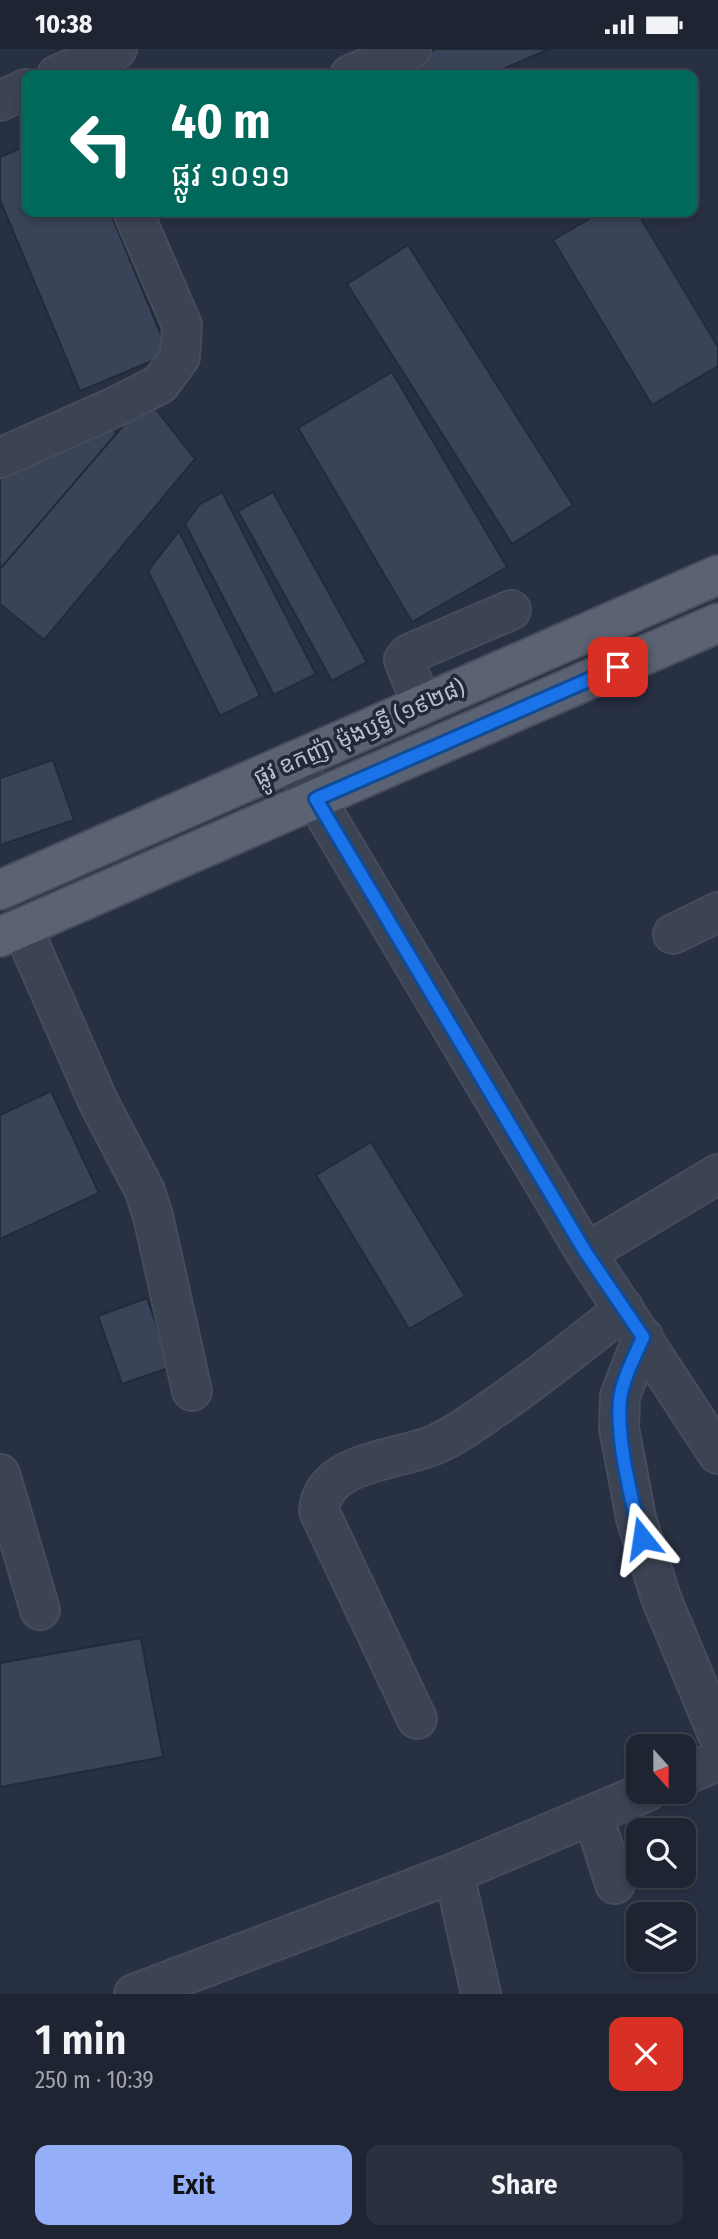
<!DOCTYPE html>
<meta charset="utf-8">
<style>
body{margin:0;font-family:"Fira Sans Condensed","Noto Sans Khmer",sans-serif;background:#2b303e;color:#f1f3f6;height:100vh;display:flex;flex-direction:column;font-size:26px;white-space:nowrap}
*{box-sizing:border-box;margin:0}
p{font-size:23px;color:#a1a4ac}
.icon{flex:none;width:38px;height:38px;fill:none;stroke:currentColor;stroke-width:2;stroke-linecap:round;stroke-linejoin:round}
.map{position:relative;height:1945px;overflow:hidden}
.panel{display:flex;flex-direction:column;background:#1e2432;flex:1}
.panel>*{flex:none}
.hud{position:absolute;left:21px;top:21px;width:677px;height:147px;border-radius:14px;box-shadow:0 4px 10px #0003,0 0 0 2px #3c414d;background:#00695c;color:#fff;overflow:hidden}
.needle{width:46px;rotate:159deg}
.buttons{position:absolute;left:626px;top:1685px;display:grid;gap:14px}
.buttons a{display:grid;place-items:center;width:70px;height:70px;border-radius:14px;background:#1e2432;box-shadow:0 4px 10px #0003,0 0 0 2px #3c414d;font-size:35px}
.pin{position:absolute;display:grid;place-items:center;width:60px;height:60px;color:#fff;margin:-30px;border-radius:14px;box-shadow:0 4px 10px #0006}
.me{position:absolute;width:77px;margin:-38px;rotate:345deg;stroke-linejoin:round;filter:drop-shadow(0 0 5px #0008)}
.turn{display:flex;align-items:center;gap:24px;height:147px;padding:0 35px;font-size:32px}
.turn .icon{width:91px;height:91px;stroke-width:2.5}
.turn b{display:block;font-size:49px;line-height:60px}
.round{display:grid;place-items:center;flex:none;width:74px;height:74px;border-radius:14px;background:#2b303e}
.head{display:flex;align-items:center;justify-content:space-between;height:119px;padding:0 35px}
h1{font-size:42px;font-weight:600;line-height:52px}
.action{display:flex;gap:14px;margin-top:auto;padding:14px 35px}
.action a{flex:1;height:80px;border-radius:14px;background:#94aff7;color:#111;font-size:28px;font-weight:600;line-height:80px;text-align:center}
.action a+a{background:#2b303e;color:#f1f3f6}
.status{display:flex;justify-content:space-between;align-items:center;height:49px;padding:0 35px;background:#1e2432;direction:ltr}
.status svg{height:19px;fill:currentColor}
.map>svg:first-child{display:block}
.building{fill:#3a4459;stroke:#232a3a;stroke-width:2}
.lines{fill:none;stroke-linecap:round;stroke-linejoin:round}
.minor-casing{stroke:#464c5c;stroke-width:42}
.major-casing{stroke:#464c5c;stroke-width:42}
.minor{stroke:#3c4353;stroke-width:38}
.major{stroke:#5a6273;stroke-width:38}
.route-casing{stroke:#114b97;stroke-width:18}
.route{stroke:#1a73e8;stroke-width:12}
.labels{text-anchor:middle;stroke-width:7;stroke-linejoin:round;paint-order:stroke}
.street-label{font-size:23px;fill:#b9bfcc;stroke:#212838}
</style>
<div class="status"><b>10:38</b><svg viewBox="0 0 49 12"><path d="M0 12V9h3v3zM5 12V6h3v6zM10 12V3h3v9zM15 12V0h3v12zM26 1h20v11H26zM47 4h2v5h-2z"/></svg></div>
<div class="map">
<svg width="718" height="1945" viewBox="0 0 718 1945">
<rect width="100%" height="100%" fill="#283043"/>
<path class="building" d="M436 0H549L489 26H393L390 20Z
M26 97V163H110L169 305 80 342 0 151V108Z
M601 163H637L718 298V317L652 356 553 191Z
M408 196 573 456 512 495 347 235Z
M392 323 507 518 412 573 298 379Z
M147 349 195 410 44 591 0 555V520Z
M110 368 116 385 0 520V419Z
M222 443 316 625 274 646 185 475 200 455Z
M273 443 367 613 332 632 238 462Z
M179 482 260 647 220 667 148 522Z
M53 711 74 771 0 796V729Z
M51 1042 99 1144 0 1190V1066Z
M371 1093 465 1247 409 1280 316 1126Z
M147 1249 171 1318 122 1335 98 1267Z
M141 1589 163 1708 0 1738V1614Z"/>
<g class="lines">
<defs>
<path id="minor" d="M57 26 117 0
M350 26 411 0
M0 52 26 40
M0 409 117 357 160 335 180 308 182 276 133 163
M422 656 404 611 409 605 511 561
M293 712 586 1204 718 1405
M22 878 98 1052 145 1142 153 1167 192 1342
M673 885 718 863
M586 1204 718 1125
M643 1288 620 1347 619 1379 636 1469 661 1549 718 1686
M0 1425 40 1561
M417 1670 319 1462C323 1411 399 1412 436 1395 459 1385 479 1369 500 1355 543 1325 583 1293 624 1260
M684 1726 718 1712
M593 1766 615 1835
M454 1824 481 1945
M134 1945 454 1824 646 1743"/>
<path id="major" d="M0 841 718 526
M0 888 718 574"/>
</defs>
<use href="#minor" class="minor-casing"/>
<use href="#major" class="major-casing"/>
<use href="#minor" class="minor"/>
<use href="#major" class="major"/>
</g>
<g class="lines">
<defs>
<path id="route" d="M618 618 316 750 586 1204 643 1288C635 1307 623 1329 620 1350 616 1387 631 1453 642 1489"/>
</defs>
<use href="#route" class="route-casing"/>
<use href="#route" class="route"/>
</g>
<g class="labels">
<g class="street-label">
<text transform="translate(359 683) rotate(-24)" y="8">ផ្លូវ ឧកញ៉ា ម៉ុងឫទ្ធី (១៩២៨)</text>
</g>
</g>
</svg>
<div class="buttons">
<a><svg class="needle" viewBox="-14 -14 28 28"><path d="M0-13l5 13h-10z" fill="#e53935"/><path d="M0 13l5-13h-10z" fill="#a1a4ac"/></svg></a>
<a><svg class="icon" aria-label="search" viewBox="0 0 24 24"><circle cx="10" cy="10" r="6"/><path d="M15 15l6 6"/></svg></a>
<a><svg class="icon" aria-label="layers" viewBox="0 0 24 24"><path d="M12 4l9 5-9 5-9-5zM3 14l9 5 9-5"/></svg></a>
</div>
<div class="pin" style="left:618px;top:618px;background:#d93025"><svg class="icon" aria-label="arrive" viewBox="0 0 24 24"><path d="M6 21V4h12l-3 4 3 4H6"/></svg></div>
<svg class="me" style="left:642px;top:1489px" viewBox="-20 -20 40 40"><path d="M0-17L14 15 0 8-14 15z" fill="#1a73e8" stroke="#fff" stroke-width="4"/></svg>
<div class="hud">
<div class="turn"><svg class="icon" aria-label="left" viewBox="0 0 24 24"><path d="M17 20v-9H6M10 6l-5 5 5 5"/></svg><div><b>40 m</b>ផ្លូវ ១០១១</div></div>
</div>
</div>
<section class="panel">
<div class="head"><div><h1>1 min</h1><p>250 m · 10:39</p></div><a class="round" style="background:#d93025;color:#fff"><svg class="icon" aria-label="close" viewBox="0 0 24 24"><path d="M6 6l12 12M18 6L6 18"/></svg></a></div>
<div class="action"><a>Exit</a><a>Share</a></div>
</section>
